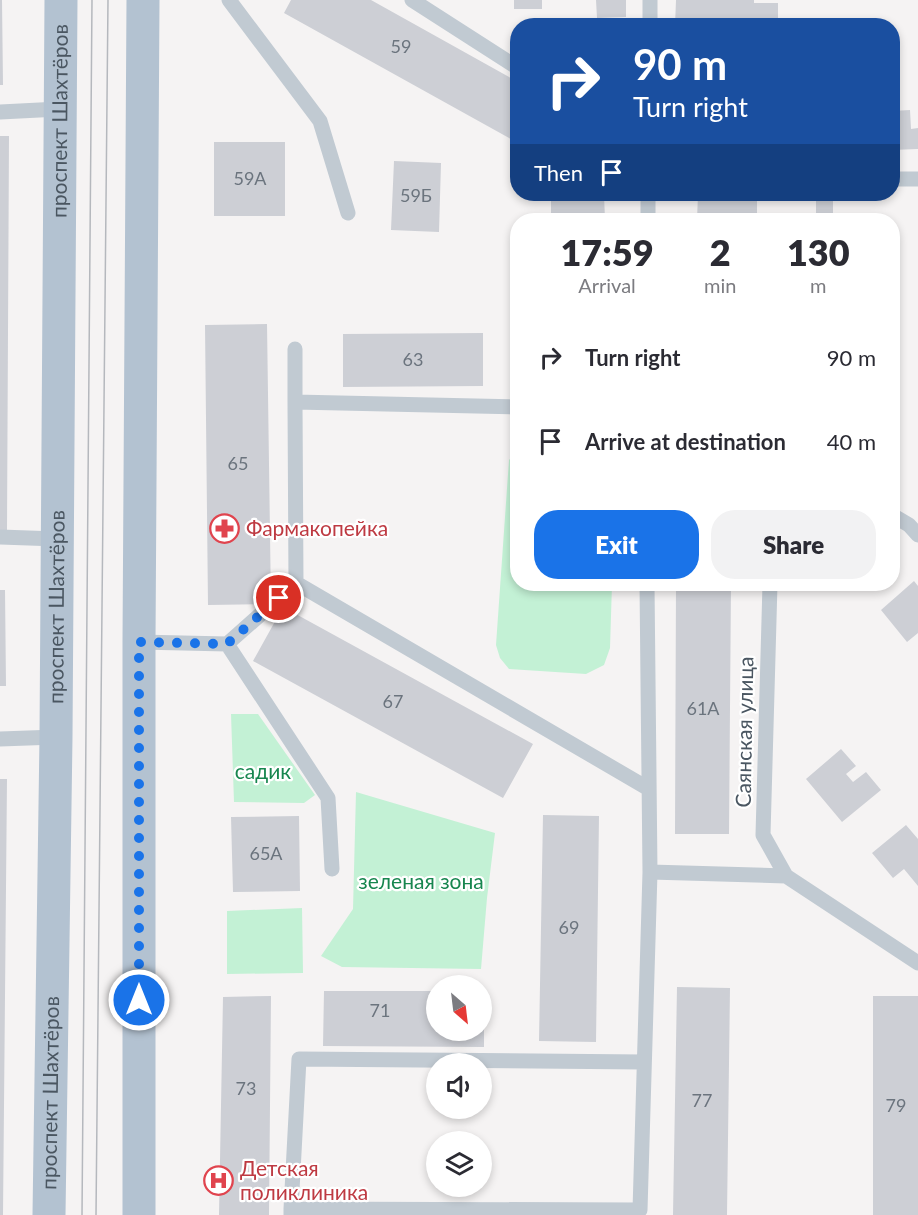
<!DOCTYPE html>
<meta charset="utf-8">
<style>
body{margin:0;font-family:Lato,sans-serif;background:#f2f2f3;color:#2b2b33;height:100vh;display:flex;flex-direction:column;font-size:22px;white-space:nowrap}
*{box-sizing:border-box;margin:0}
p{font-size:20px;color:#7c7c81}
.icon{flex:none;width:33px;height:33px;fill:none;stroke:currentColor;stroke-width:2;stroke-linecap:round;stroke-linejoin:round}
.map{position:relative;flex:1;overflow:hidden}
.side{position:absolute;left:510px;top:213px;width:390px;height:378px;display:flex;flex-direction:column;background:#fff;border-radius:24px;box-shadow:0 3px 9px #0003}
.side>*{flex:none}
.banner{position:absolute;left:510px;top:18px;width:390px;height:183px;border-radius:24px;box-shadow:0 3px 9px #0003;background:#1a4fa0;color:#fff;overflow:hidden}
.needle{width:39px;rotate:152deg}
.tools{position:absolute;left:426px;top:975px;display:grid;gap:12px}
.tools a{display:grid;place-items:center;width:66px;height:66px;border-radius:50%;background:#fff;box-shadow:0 3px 9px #0003;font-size:30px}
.pin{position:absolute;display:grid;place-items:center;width:51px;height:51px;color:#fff;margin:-26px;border:3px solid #fff;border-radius:50%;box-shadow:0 2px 6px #0007}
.me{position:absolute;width:66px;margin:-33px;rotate:0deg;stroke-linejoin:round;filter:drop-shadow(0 0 4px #0008)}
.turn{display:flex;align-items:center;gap:21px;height:126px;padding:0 24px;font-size:27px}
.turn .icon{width:78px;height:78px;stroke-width:2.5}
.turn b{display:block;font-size:42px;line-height:51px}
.then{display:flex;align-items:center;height:57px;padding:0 24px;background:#0003;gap:12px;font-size:22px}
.eta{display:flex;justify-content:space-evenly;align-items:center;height:102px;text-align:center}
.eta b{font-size:36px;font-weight:800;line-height:42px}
.action{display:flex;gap:12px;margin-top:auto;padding:12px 24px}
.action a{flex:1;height:69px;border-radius:24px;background:#1a73e8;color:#fff;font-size:24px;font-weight:800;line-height:69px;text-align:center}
.action a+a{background:#f2f2f3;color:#2b2b33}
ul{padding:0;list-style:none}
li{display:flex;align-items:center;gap:18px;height:84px;padding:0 24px}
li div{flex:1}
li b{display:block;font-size:22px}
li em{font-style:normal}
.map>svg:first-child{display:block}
.green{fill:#c3f1d5}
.building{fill:#cdcfd5}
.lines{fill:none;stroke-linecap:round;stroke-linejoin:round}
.service{stroke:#c1cad2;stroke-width:15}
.primary{stroke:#b3c2d1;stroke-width:33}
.tram{stroke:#b5b8bd;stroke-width:1.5}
.route{stroke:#1a73e8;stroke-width:10;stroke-dasharray:0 18}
.labels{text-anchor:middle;stroke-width:4.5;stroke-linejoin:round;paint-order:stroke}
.number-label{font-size:18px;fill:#6b747e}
.street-label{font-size:21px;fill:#4a5661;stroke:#fff}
.health-label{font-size:21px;fill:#be3a42;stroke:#fff;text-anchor:start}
.park-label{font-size:21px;fill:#17864f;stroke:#fff}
</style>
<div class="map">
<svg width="918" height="1215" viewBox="0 0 918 1215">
<rect width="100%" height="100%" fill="#f5f3f3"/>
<path class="green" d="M517 451 518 584H612L610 648 604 665 586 674 509 669 500 658 496 645 509 460Z
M231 714H258L315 795 304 803 234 802Z
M356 792 495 833 487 898 481 969 342 967 321 956 353 909Z
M302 908 303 973 227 974V911Z"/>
<path class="building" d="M0 0H2L3 85H0Z
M291 0H371L518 82V143L284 13Z
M514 0H542V9H514Z
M596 0H626V17L597 18Z
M676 0H754V3H778V26H675Z
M910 110 911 129 918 128V149L892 150V111Z
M0 136H9L7 530H0Z
M214 142H285V216H214Z
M394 161 441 163 439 232 391 230Z
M551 194H604L605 220H551Z
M698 194H757V220H697Z
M833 200V217H849V220H816V201Z
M267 324 271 604 208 605 205 325Z
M483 333V386L343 387V334Z
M914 581 918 586V633L907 642 881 610Z
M676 584H731L729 834H675Z
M0 590H5L6 686H0Z
M283 607 533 744 503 798 253 661Z
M841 749 856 766 846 774 853 782 866 772 881 790 842 822 806 779Z
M0 779H7L3 1215H0Z
M543 815 599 816 596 1042 539 1041Z
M299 816 300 891 233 892 231 817Z
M906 825 918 839V886L904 869 893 878 872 853Z
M677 987 730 988 727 1215H673Z
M324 991H436V1030H482V991H484V1047L323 1046Z
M271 996 269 1215H219L223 997Z
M873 996H918V1215H873Z"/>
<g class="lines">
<path class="service" d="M229 0 320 121 348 213
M412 0 518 68
M650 26V0
M0 112 59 109
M892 179H918
M648 220V194
M295 402V349
M892 515 909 525 918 535
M0 537 57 539
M296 583 295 402 518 407
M647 584 650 872 786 876
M770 584 763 835 786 876 918 963
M139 642 227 644 328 798 332 869
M227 644 296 583 649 789
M0 739 56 737
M291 1209 299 1059 644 1062
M291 1215V1209L640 1210 650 872"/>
<g class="primary">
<path id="s1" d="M49 1215 56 737 61 0"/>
<path d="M139 1215V642L143 0"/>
</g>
<path class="tram" d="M82 1215 92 0
M96 1215 108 0"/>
</g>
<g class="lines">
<path class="route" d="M139 1000V642L227 644 279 598"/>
</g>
<defs>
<symbol id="pharmacy-ring" viewBox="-11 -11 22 22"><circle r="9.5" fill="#fff" stroke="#e0444e" stroke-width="1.5"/><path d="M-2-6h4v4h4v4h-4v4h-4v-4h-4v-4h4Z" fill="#e0444e"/></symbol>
<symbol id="hospital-ring" viewBox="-11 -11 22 22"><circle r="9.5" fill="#fff" stroke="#e0444e" stroke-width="1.5"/><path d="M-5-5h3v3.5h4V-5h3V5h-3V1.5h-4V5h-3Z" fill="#e0444e"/></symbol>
</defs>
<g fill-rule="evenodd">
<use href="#pharmacy-ring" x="208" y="512" width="33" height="33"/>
<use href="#hospital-ring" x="202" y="1164" width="33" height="33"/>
</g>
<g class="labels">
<g class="number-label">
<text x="401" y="53">59</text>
<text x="250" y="185">59А</text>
<text x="416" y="202">59Б</text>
<text x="413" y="366">63</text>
<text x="238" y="470">65</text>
<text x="393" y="708">67</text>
<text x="703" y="715">61А</text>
<text x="266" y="860">65А</text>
<text x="569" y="934">69</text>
<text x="380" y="1017">71</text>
<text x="246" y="1095">73</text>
<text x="702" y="1107">77</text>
<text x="896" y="1112">79</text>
</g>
<g class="street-label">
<text dy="7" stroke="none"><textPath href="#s1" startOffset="1094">проспект Шахтёров</textPath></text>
<text dy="7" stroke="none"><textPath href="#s1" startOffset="608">проспект Шахтёров</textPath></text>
<text transform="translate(745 732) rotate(-89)" y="7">Саянская улица</text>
<text dy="7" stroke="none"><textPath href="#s1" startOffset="122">проспект Шахтёров</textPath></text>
</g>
<g class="health-label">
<text x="246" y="536">Фармакопейка</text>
<text x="240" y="1176">Детская<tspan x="240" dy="24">поликлиника</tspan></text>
</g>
<g class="park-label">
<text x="263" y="779">садик</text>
<text x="421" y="889">зеленая зона</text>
</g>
</g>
</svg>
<div class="tools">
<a><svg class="needle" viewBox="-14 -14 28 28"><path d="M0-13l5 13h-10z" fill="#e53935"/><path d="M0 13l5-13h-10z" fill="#7c7c81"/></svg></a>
<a><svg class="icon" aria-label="sound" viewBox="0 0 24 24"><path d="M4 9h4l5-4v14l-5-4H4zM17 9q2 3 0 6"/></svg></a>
<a><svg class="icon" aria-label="layers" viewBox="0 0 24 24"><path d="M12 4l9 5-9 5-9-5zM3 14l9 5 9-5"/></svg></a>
</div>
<div class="pin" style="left:279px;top:598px;background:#d93025"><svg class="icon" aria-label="arrive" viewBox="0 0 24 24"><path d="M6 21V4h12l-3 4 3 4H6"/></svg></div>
<svg class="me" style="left:139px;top:1000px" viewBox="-20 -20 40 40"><circle r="17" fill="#1a73e8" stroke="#fff" stroke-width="3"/><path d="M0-11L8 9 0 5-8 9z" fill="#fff"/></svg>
<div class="banner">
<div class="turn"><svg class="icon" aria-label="right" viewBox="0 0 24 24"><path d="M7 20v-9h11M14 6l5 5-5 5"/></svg><div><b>90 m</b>Turn right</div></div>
<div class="then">Then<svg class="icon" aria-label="arrive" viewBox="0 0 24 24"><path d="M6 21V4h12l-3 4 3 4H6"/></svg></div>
</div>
<section class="side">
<div class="eta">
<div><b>17:59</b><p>Arrival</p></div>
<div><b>2</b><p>min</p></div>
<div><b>130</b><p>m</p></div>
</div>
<ul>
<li><svg class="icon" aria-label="right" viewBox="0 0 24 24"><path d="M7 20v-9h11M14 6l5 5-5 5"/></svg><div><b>Turn right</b></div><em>90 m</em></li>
<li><svg class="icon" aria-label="arrive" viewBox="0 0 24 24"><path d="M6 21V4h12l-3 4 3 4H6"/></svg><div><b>Arrive at destination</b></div><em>40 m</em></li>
</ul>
<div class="action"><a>Exit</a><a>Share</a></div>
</section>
</div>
